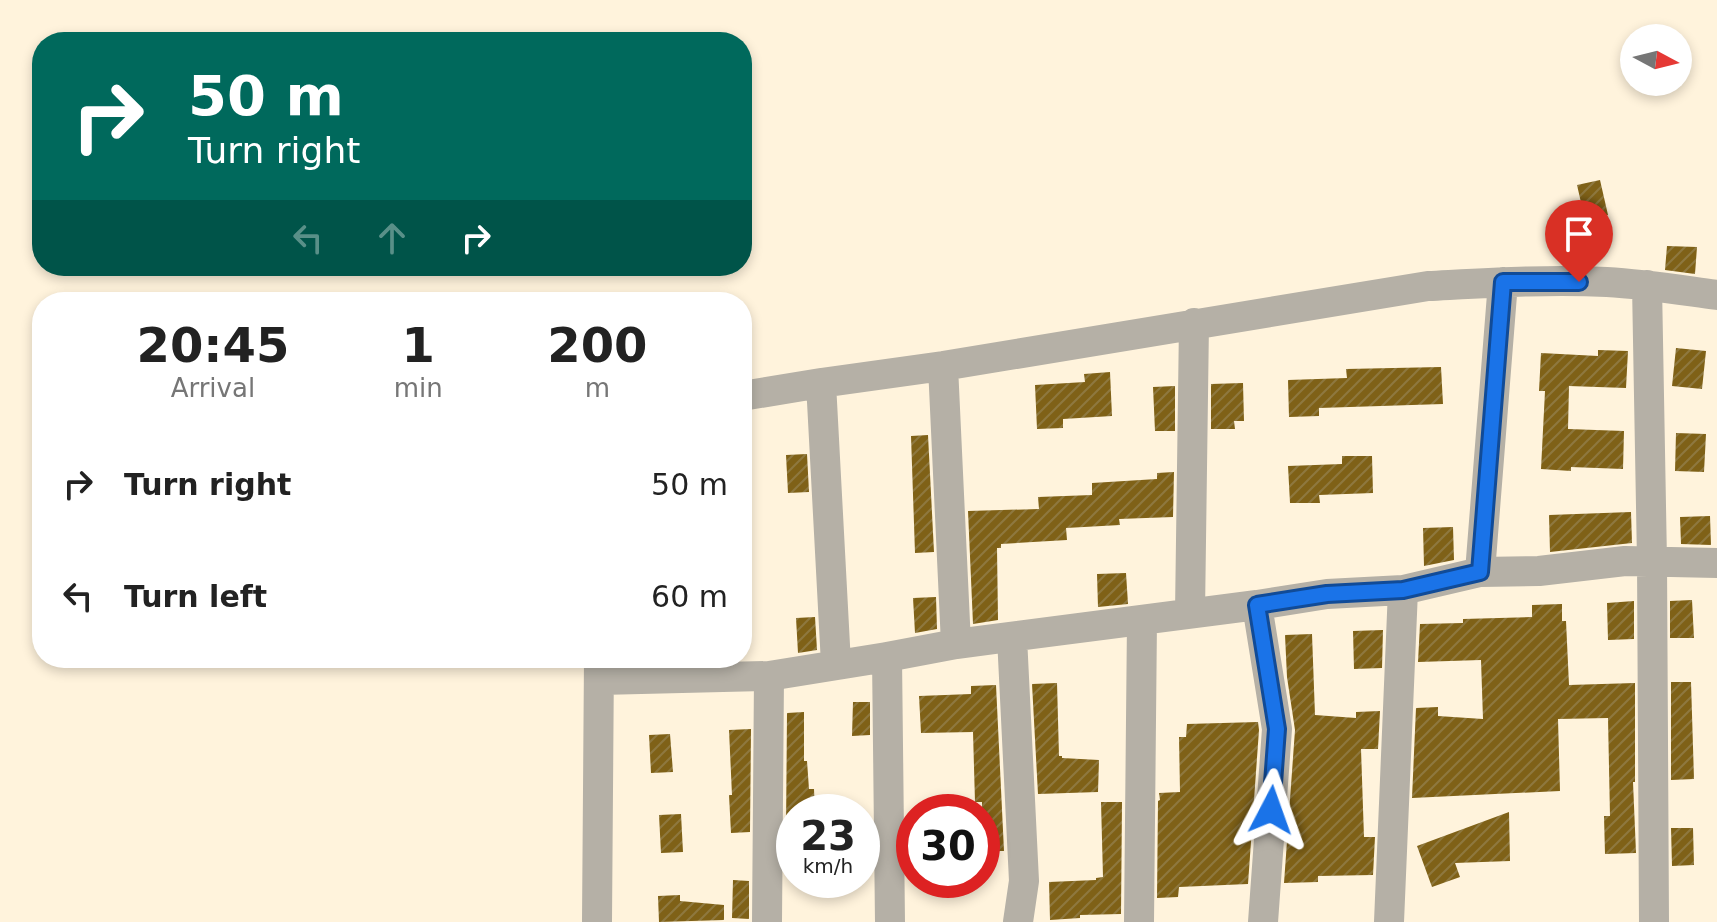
<!DOCTYPE html>
<style>
body{margin:0;font-family:"DejaVu Sans",sans-serif;background:#f6f6f6;color:#222;height:100vh;display:flex;flex-direction:column;font-size:30px;white-space:nowrap}
*{box-sizing:border-box;margin:0}
p{font-size:26px;color:#767676}
.icon{flex:none;width:44px;height:44px;fill:none;stroke:currentColor;stroke-width:2;stroke-linecap:round;stroke-linejoin:round}
.map{position:relative;flex:1;overflow:hidden}
.drawer{position:absolute;left:32px;top:292px;width:720px;height:376px;display:flex;flex-direction:column;background:#fff;border-radius:32px;box-shadow:0 4px 12px #0003}
.drawer>*{flex:none}
.banner{position:absolute;left:32px;top:32px;width:720px;height:244px;border-radius:32px;box-shadow:0 4px 12px #0003;background:#00695c;color:#fff;overflow:hidden}
.needle{width:52px;rotate:97deg}
.buttons{position:absolute;left:1620px;top:24px;display:grid;gap:16px}
.buttons a{display:grid;place-items:center;width:72px;height:72px;border-radius:50%;background:#fff;box-shadow:0 4px 12px #0003;font-size:40px}
.speed{position:absolute;left:776px;top:794px;display:flex;gap:16px;font-size:40px;font-weight:700;text-align:center}
.speed>*{display:grid;place-content:center;width:104px;height:104px;border-radius:50%;background:#fff;box-shadow:0 4px 12px #0003;line-height:1}
.speed small{font-size:20px;font-weight:400}
.speed .limit{border:12px solid #d22;background:#fff;color:#111}
.pin{position:absolute;display:grid;place-items:center;width:68px;height:68px;color:#fff;margin:-82px -34px;border-radius:50% 50% 50% 0;rotate:-45deg;box-shadow:0 0 8px #0007}
.pin .icon{rotate:45deg}
.me{position:absolute;width:88px;margin:-44px;rotate:4deg;stroke-linejoin:round;filter:drop-shadow(0 0 6px #0008)}
.turn{display:flex;align-items:center;gap:28px;height:168px;padding:0 24px;font-size:36px}
.turn .icon{width:104px;height:104px;stroke-width:2.5}
.turn b{display:block;font-size:56px;line-height:68px}
.lanes{display:flex;align-items:center;height:76px;padding:0 24px;background:#0003;justify-content:center;gap:40px;direction:ltr}
.lanes .off{opacity:.35}
.eta{display:flex;justify-content:space-evenly;align-items:center;height:136px;text-align:center}
.eta b{font-size:48px;font-weight:700;line-height:56px}
ul{padding:0;list-style:none}
li{display:flex;align-items:center;gap:24px;height:112px;padding:0 24px}
li div{flex:1}
li b{display:block;font-size:30px}
li em{font-style:normal}
.map>svg:first-child{display:block}
.building{fill:url(#building-hatch)}
.lines{fill:none;stroke-linecap:round;stroke-linejoin:round}
.minor{stroke:#b5b0a6;stroke-width:30}
.route-casing{stroke:#114b97;stroke-width:20}
.route{stroke:#1a73e8;stroke-width:14}
</style>
<div class="map">
<svg width="1717" height="922" viewBox="0 0 1717 922">
<defs>
<pattern id="building-hatch" width="6" height="6" patternUnits="userSpaceOnUse" patternTransform="scale(2)"><rect width="6" height="6" fill="#7f6117"/><path d="M-1 1l2-2M0 6l6-6M5 7l2-2" fill="none" stroke="#8e783f"/></pattern>
</defs>
<rect width="100%" height="100%" fill="#fff3dc"/>
<path class="building" d="M1600 180 1608 215 1585 220 1577 185Z
M1667 246 1697 247 1695 274 1665 270Z
M1676 348 1706 351 1702 389 1672 386Z
M1598 350 1628 351 1626 388 1569 386 1568 429 1624 431 1623 469 1571 467V471L1541 469 1545 391H1539L1541 353 1598 356Z
M1441 367 1443 404 1319 408V416L1289 417 1288 380 1347 378 1346 369Z
M1110 372 1112 416 1063 419V428L1037 429 1035 385 1085 382 1084 374Z
M1243 383 1244 421H1234L1235 429H1211V384Z
M1175 386V431H1155L1153 387Z
M1676 433 1706 434 1704 472 1675 471Z
M928 435 934 552 915 553 911 436Z
M807 454 809 492 788 493 786 455Z
M1342 456H1372L1373 493 1319 495 1320 503H1290L1288 466 1342 464Z
M1174 472 1173 517 1119 519 1120 525 1066 528 1067 540 1001 544V548H997L998 620 973 624 968 511 1039 509 1038 497 1092 495V483L1157 479V473Z
M1631 512 1632 543 1550 552 1549 515Z
M1710 516 1711 545 1681 544 1680 517Z
M1453 527 1454 560 1424 566 1423 528Z
M1126 573 1128 604 1098 607 1097 574Z
M936 597 937 629 915 633 913 598Z
M1692 600 1694 638H1670V601Z
M1634 601V639L1608 640 1607 603Z
M1562 604V621H1566L1569 685 1635 683V782H1633L1636 853 1605 854 1604 816H1610L1608 718 1558 719 1560 791 1412 798 1416 708 1438 707V716L1483 719 1481 660 1418 662 1420 624 1463 623V619L1532 617V605Z
M815 617 817 650 798 653 796 618Z
M1383 630 1382 668 1354 669 1353 631Z
M1312 634 1315 715 1356 718V712L1380 711 1378 749H1361L1364 837H1375L1373 875 1318 876V882L1284 883 1295 730 1287 677 1285 635Z
M1671 682H1691L1694 779 1671 780Z
M1057 683 1059 756H1062V758L1099 760 1098 792 1038 794 1032 684Z
M996 685 1004 851H982V802H975L973 732 921 733 919 696 971 694V686Z
M853 702H870V735L852 736Z
M804 712V761H807L809 789H814L815 812H794V829L786 830 787 713Z
M1258 722 1259 730 1248 884 1179 887 1178 897 1157 898 1158 801 1160 800 1159 793 1180 792 1179 737H1186L1187 724Z
M751 729 750 832 731 833 729 795H732L729 730Z
M670 734 673 772 651 773 649 735Z
M1101 802H1122L1121 914 1080 915V918L1050 920 1049 882 1096 880V878L1103 877Z
M1509 812 1510 861 1455 863 1460 877 1432 887 1417 846Z
M681 814 683 852 661 853 659 815Z
M1671 828H1693L1694 865 1672 866Z
M733 880 749 881V919L732 918Z
M680 895V901L724 905V920L659 922 658 896Z"/>
<g class="lines">
<path class="minor" d="M1647 285 1652 561 1654 922
M943 366 956 644
M821 383 836 664
M742 396 821 383 943 366 1428 286C1487 283 1547 279 1607 282 1644 284 1680 290 1717 295
M1480 572 1503 282
M1257 605 1277 729 1263 922
M1190 613 1194 323
M1012 637 1024 881 1018 922
M887 657 890 922
M600 680 769 676 887 657 956 644 1257 605 1327 594 1403 590 1480 572 1539 571 1625 561 1717 563
M597 922 599 658
M767 922 769 676
M1139 922 1142 620
M1389 922 1403 590"/>
</g>
<g class="lines">
<defs>
<path id="route" d="M1271 810 1277 729 1257 605 1327 594 1403 590 1480 572 1503 282H1579"/>
</defs>
<use href="#route" class="route-casing"/>
<use href="#route" class="route"/>
</g>
</svg>
<div class="buttons">
<a><svg class="needle" viewBox="-14 -14 28 28"><path d="M0-13l5 13h-10z" fill="#e53935"/><path d="M0 13l5-13h-10z" fill="#767676"/></svg></a>
</div>
<div class="speed"><div>23<small>km/h</small></div><div class="limit">30</div></div>
<div class="pin" style="left:1579px;top:282px;background:#d93025"><svg class="icon" aria-label="arrive" viewBox="0 0 24 24"><path d="M6 21V4h12l-3 4 3 4H6"/></svg></div>
<svg class="me" style="left:1271px;top:810px" viewBox="-20 -20 40 40"><path d="M0-17L14 15 0 8-14 15z" fill="#1a73e8" stroke="#fff" stroke-width="4"/></svg>
<div class="banner">
<div class="turn"><svg class="icon" aria-label="right" viewBox="0 0 24 24"><path d="M7 20v-9h11M14 6l5 5-5 5"/></svg><div><b>50 m</b>Turn right</div></div>
<div class="lanes"><svg class="icon off" aria-label="left" viewBox="0 0 24 24"><path d="M17 20v-9H6M10 6l-5 5 5 5"/></svg><svg class="icon off" aria-label="ahead" viewBox="0 0 24 24"><path d="M12 20V5M6 11l6-6 6 6"/></svg><svg class="icon" aria-label="right" viewBox="0 0 24 24"><path d="M7 20v-9h11M14 6l5 5-5 5"/></svg></div>
</div>
<section class="drawer">
<div class="eta">
<div><b>20:45</b><p>Arrival</p></div>
<div><b>1</b><p>min</p></div>
<div><b>200</b><p>m</p></div>
</div>
<ul>
<li><svg class="icon" aria-label="right" viewBox="0 0 24 24"><path d="M7 20v-9h11M14 6l5 5-5 5"/></svg><div><b>Turn right</b></div><em>50 m</em></li>
<li><svg class="icon" aria-label="left" viewBox="0 0 24 24"><path d="M17 20v-9H6M10 6l-5 5 5 5"/></svg><div><b>Turn left</b></div><em>60 m</em></li>
</ul>
</section>
</div>
